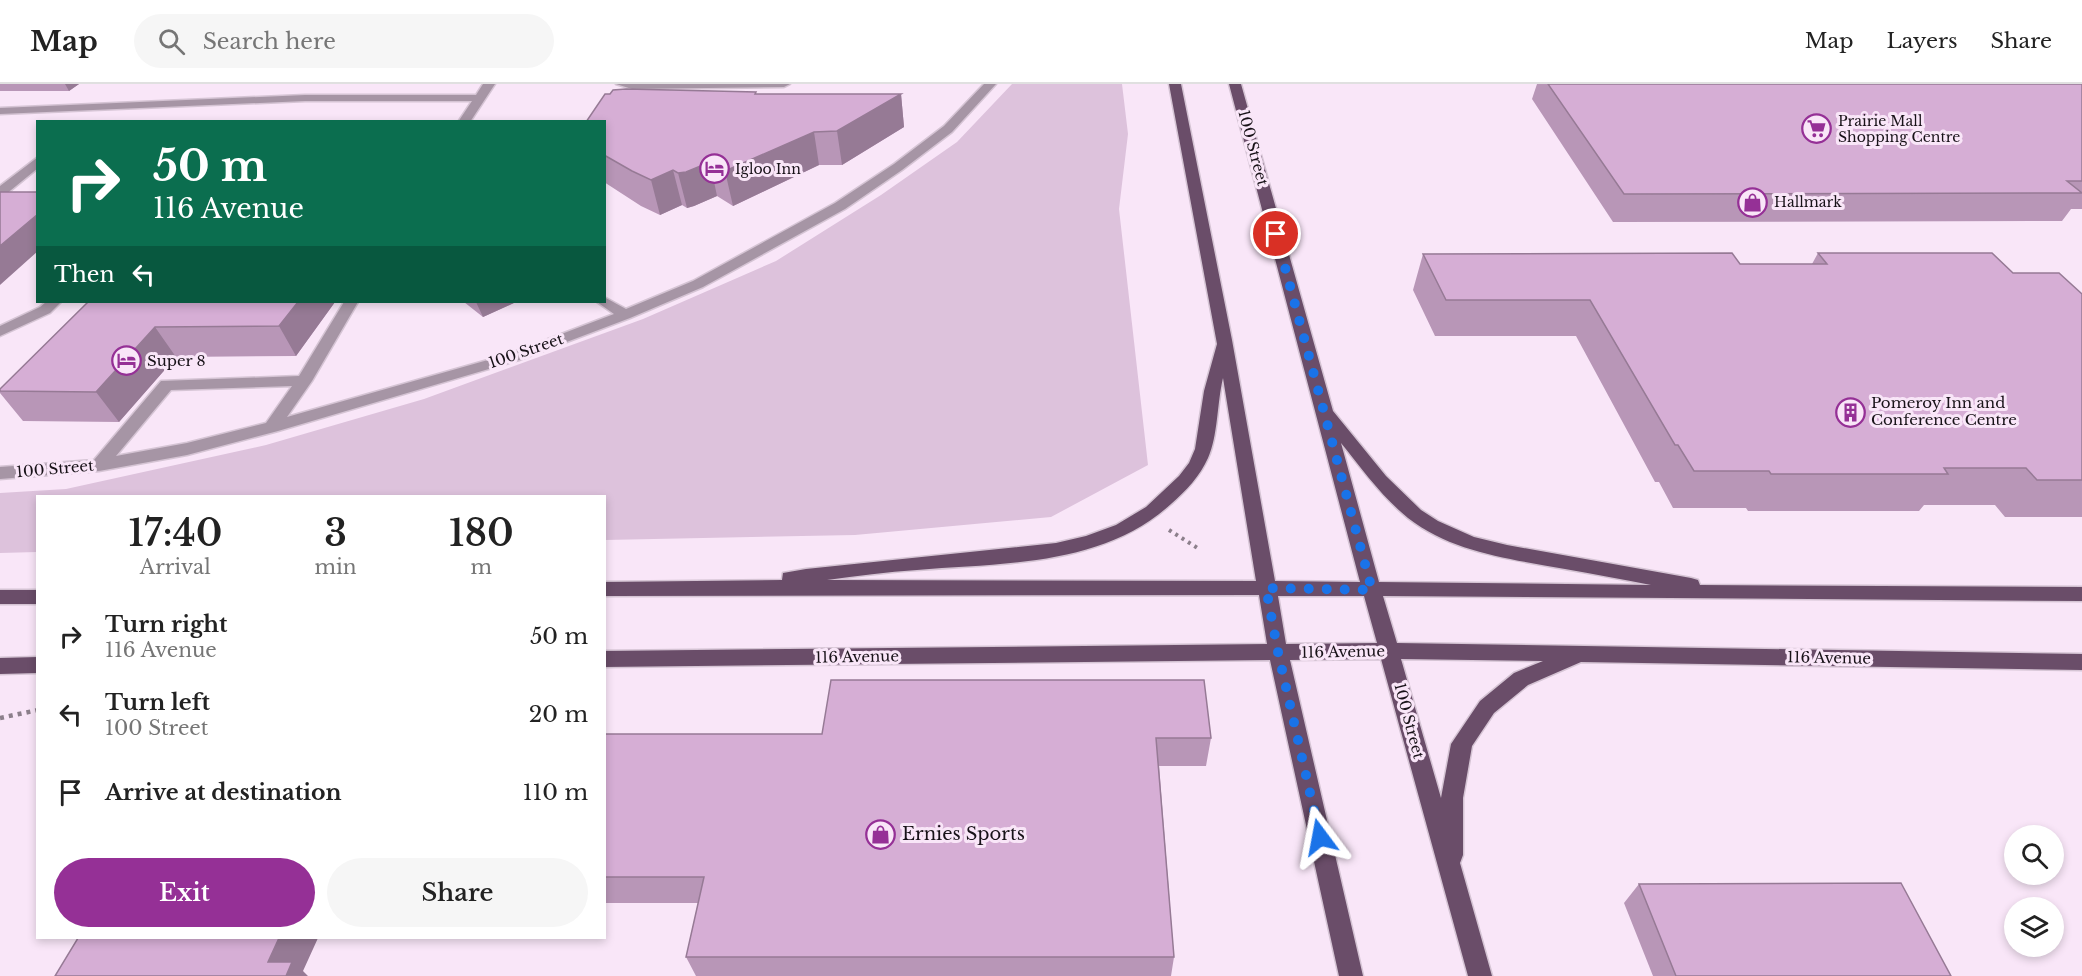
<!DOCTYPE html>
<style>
body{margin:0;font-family:"Libre Baskerville",serif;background:#f6f6f6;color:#222;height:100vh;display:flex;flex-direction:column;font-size:22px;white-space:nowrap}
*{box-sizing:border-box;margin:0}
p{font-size:20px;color:#767676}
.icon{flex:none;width:33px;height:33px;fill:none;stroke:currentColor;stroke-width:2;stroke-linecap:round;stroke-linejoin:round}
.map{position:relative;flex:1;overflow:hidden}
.drawer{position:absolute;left:36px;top:411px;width:570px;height:444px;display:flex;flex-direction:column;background:#fff;border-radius:0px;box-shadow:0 3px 9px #0003}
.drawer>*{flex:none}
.banner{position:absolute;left:36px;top:36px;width:570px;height:183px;border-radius:0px;box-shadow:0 3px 9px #0003;background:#0b6e4f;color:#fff;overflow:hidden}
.fabs{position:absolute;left:2004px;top:741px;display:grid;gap:12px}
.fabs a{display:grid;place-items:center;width:60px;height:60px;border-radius:50%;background:#fff;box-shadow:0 3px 9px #0003;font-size:30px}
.pin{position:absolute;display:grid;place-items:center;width:51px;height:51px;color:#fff;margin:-26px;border:3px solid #fff;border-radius:50%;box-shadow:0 2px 6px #0007}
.me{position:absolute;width:66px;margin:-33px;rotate:347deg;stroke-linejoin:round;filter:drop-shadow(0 0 4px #0008)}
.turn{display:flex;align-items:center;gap:21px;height:126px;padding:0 18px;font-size:27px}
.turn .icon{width:78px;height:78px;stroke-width:2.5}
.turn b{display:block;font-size:42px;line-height:51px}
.then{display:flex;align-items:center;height:57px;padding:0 18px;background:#0003;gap:12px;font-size:22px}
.eta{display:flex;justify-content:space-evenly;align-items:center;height:102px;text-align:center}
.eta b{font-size:36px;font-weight:600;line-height:42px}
.action{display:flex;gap:12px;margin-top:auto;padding:12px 18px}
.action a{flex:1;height:69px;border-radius:36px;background:#953096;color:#fff;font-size:24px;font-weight:600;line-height:69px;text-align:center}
.action a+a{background:#f6f6f6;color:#222}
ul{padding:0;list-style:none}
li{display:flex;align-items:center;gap:18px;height:78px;padding:0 18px}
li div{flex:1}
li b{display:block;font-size:22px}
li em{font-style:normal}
header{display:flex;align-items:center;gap:36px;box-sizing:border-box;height:84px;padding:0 30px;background:#fff;border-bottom:2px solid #e0e0e0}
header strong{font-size:28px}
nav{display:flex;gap:33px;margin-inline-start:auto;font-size:21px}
.search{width:420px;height:54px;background:#f6f6f6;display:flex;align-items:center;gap:15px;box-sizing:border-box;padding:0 21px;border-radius:33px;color:#767676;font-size:22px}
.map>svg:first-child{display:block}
.green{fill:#ddc2dc}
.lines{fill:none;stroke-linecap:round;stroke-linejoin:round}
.minor-casing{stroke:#d5c4d4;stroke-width:3}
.major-casing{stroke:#d5c4d4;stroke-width:3}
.path-far1{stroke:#8c7f8b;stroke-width:4;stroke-dasharray:3 4.5;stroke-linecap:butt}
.path{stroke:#8c7f8b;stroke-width:4.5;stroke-dasharray:4 5;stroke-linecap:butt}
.minor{fill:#a695a5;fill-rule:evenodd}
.major{fill:#6a4d69;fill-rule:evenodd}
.wall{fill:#b896b7}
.shaded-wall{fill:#967a95}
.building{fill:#d6aed5;stroke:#967a95;stroke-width:1.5}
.route{stroke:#1a73e8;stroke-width:10;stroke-dasharray:0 18}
.labels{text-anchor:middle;stroke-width:6;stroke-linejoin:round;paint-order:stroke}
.far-poi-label{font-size:14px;fill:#181218;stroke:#f9e6f8;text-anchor:start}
.street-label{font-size:15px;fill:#181218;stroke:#f9e6f8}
.poi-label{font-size:15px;fill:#181218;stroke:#f9e6f8;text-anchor:start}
.near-poi-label{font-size:18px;fill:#181218;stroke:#f9e6f8;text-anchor:start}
</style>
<header>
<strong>Map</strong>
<div class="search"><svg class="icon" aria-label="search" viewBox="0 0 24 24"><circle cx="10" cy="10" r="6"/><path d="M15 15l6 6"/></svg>Search here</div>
<nav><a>Map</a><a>Layers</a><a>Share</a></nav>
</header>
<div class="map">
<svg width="2082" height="892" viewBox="0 0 2082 892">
<rect width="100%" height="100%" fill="#f9e6f8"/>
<path class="green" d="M1012 0H1122L1128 50 1119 125 1148 381 1051 433 855 451 605 456 604 412H38L37 468 0 469V409L66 405 266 361 424 315 643 235 776 177 881 111 957 58Z"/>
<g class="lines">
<defs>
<path id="minor" d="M483 0H495L470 38H458L472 17H305L0 30V24L305 11H476Z
M616 0H790L784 3 632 5Z
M984 0H996L952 48 902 86 845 125 703 203 630 234 519 276 278 347 187 371 99 387 0 395V383L94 376 161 297 299 292 344 218H358L312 297 287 333 509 270 614 230 597 218H604V213L626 225 693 197 835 119 894 80 944 42ZM292 302 266 339 187 359 116 372 171 306Z
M38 73V84L5 111 0 112V102Z
M46 218H61L50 229 0 252V242L40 223Z"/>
<path id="major" d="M1169 0H1181L1232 256 1275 497 1360 498 1229 0H1241L1333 327 1386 392 1421 426 1438 437 1474 453 1507 461 1691 494 1698 496 1700 501 2082 503V517L1383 512 1397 559 2082 570V586L1581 578 1528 601 1494 629 1472 662 1463 714V771L1460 779 1492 892H1468L1381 575 1290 576 1363 892H1339L1270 576 604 583V567L1267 560 1259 511 604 512V498L782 496 783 489 806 485 1056 459 1086 452 1116 441 1146 423 1179 392 1189 379 1195 365 1204 307 1217 260ZM1223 294 1256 497 827 496C857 492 887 488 917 486 1004 479 1103 482 1171 420 1186 407 1200 392 1208 374 1218 352 1217 319 1223 294ZM1341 359C1362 385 1382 413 1408 434 1453 469 1511 475 1565 485 1593 490 1622 495 1651 501L1379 498ZM1278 512H1364L1377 559 1286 560ZM1401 575 1543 577 1514 589 1480 617 1451 660 1441 714Z
M0 506H38V520H0Z
M38 573V589L0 590V574Z"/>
</defs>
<use href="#minor" class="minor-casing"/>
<use href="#major" class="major-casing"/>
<path class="path-far1" d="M1169 446 1199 465"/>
<path class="path" d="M0 634 38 626"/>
<use href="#minor" class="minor"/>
<use href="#major" class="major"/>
</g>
<path class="wall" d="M0 0H79L69 7H0Z
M1537 0H2082V125H2071L2062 137 1613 138 1532 15Z
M757 10H901L904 43 842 81H819L733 122 717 112 694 122 687 124 682 121 660 131 641 122 604 98V38Z
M1818 169 2013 189 2082 210V433H2005L1995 421H1924L1919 427H1748L1746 424H1673L1659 398H1655L1576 252H1435L1413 206 1423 170 1740 180H1812Z
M88 218H335L296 272 176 273 119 338 23 337 0 309V305Z
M464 218H516L483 233Z
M604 650 1211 654 1206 682H1159L1174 873 1171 892H696L686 873 698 819H604Z
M1639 800 1951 892H1653L1624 819Z"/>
<path class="shaded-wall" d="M65 0H79L69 7Z
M901 10 904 43 842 81 837 47Z
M814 48 819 81 733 122 725 87Z
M710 78 717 112 694 122 687 124 678 89Z
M673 86 682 121 660 131 651 96Z
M38 130V167L0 201V162Z
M298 218H335L296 272 279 242Z
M476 218H516L483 233Z
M155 243 176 273 119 338 96 308Z
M279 854H318L303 887 308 892H284L268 878Z"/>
<path class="building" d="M1548 0H2082V97H2067L2082 109 1624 110Z
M626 5 756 8 755 10H901L837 47 814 48 725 87 710 78 686 88 678 89 673 86 651 96 632 87 604 71V38H586L605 10H610L613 6Z
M0 108H38V130L0 162Z
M1732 169 1740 180H1827L1818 169H1992L2013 189H2059L2082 210V396H2037L2026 384H1944L1948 390H1771L1769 387H1694L1678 361H1675L1590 216H1446L1423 170Z
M88 218H298L279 242 155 243 96 308 0 307V305Z
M831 596H1204L1211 654H1156L1174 873H686L704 793H604V650H822Z
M1901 799 1951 892H1676L1639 800Z
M78 854H279L268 878H292L286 892H55Z"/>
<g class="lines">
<path class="route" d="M1276 150 1372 506 1266 504 1278 568 1320 753"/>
</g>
<defs>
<symbol id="supermarket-ring" viewBox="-11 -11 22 22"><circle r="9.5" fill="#f9e6f8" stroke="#953096" stroke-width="1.5"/><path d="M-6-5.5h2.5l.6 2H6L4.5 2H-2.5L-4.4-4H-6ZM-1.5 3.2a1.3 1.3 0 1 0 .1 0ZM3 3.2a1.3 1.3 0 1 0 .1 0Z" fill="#953096"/></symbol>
<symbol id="hotel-ring" viewBox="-11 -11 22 22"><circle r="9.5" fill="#f9e6f8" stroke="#953096" stroke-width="1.5"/><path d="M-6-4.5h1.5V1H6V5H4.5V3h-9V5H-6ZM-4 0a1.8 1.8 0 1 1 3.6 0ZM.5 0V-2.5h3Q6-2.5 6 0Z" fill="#953096"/></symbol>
<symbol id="shop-ring" viewBox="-11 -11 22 22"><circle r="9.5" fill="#f9e6f8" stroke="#953096" stroke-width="1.5"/><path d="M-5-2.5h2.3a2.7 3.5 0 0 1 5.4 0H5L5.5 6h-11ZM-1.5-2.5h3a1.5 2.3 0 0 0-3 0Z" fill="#953096"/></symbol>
<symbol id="building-ring" viewBox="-11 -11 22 22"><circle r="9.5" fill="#f9e6f8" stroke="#953096" stroke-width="1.5"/><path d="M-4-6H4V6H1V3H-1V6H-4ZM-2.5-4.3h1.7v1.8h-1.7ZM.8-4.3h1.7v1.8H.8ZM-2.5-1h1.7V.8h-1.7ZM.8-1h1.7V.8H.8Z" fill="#953096"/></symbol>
</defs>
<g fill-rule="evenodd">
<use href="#supermarket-ring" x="1800" y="28" width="33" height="33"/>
<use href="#hotel-ring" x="698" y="68" width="33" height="33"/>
<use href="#shop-ring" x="1736" y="102" width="33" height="33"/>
<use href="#hotel-ring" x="110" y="260" width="33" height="33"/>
<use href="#building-ring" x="1834" y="312" width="33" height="33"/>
<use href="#shop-ring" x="864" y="734" width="33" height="33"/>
</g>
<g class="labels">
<g class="far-poi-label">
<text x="1838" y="42">Prairie Mall<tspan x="1838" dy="16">Shopping Centre</tspan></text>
<text x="735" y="90">Igloo Inn</text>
<text x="1774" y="123">Hallmark</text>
</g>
<g class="street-label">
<text transform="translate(1253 64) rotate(75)" y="5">100 Street</text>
<text transform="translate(526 267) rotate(-19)" y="5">100 Street</text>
<text transform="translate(55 385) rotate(-5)" y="5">100 Street</text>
<text transform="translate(1343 568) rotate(-1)" y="5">116 Avenue</text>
<text transform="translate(857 573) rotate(-1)" y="5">116 Avenue</text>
<text transform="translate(1829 574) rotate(1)" y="5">116 Avenue</text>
<text transform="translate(1409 637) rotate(75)" y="5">100 Street</text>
</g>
<g class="poi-label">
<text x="147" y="282">Super 8</text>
<text x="1871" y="324">Pomeroy Inn and<tspan x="1871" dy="17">Conference Centre</tspan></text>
</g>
<g class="near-poi-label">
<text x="902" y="756">Ernies Sports</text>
</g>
</g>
</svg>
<div class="fabs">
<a><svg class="icon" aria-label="search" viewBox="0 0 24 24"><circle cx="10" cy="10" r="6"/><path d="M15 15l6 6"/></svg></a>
<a><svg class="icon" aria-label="layers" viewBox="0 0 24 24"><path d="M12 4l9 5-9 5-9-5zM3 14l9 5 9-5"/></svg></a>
</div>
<div class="pin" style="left:1276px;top:150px;background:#d93025"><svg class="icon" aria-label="arrive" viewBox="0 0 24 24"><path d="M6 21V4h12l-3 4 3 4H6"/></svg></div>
<svg class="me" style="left:1320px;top:753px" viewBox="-20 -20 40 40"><path d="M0-17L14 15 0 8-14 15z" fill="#1a73e8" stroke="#fff" stroke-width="4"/></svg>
<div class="banner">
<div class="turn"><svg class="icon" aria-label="right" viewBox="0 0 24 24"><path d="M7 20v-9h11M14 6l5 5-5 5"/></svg><div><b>50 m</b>116 Avenue</div></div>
<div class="then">Then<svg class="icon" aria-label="left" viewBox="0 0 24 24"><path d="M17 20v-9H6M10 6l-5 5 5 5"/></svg></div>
</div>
<section class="drawer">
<div class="eta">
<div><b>17:40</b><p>Arrival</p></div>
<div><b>3</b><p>min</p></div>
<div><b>180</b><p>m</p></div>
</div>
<ul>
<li><svg class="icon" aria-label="right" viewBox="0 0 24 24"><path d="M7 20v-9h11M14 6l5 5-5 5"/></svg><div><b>Turn right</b><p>116 Avenue</p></div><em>50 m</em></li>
<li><svg class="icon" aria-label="left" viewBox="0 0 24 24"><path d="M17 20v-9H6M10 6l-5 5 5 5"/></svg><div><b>Turn left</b><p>100 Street</p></div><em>20 m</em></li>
<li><svg class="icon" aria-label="arrive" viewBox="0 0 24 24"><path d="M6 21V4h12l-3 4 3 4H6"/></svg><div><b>Arrive at destination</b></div><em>110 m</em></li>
</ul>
<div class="action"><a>Exit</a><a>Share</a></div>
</section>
</div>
